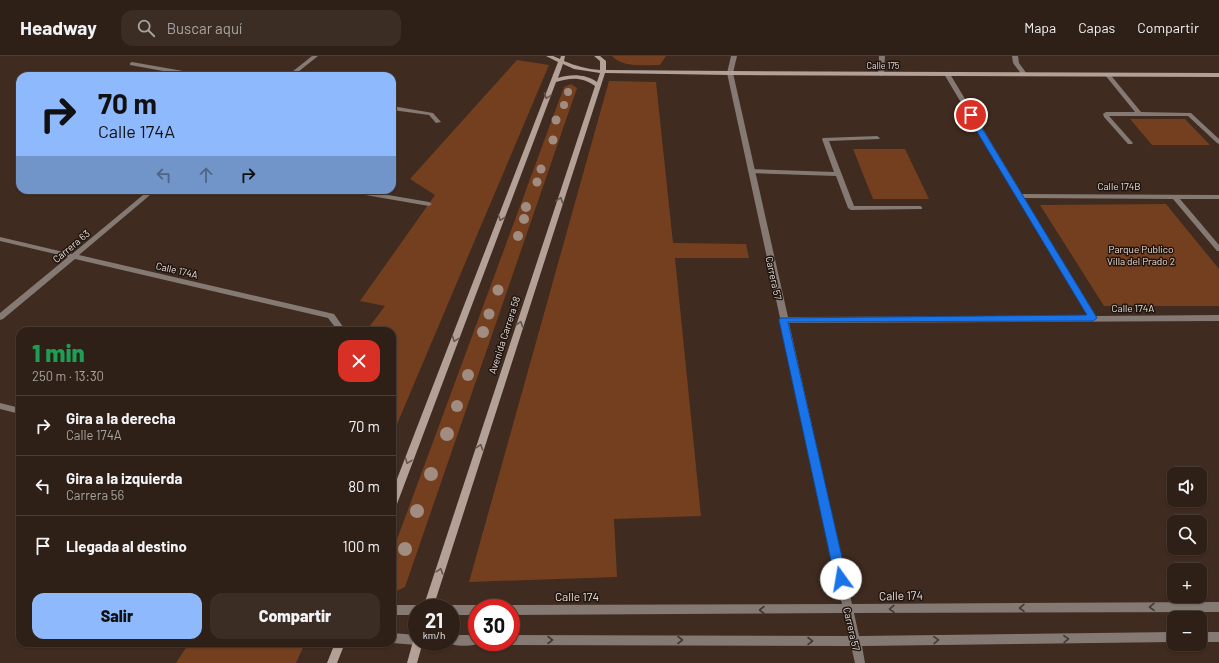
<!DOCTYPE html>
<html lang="es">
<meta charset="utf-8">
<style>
body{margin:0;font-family:Barlow,sans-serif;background:#3b2d24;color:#f1f3f6;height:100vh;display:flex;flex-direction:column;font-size:15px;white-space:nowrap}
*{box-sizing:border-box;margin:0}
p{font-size:13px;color:#a7a3a1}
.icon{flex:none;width:22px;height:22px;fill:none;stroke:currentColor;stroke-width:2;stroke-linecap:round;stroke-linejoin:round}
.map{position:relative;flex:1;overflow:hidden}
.side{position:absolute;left:16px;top:271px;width:380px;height:320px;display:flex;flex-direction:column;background:#2f2017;border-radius:12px;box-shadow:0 1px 3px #0004,0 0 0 1px #4a3e36}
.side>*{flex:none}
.guide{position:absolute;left:16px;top:16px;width:380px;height:122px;border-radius:12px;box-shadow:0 1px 3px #0004,0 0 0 1px #4a3e36;background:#8eb9fc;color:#111;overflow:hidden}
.fabs{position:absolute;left:1167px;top:411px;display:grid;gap:8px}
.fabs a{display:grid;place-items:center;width:40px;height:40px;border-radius:8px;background:#2f2017;box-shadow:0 1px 3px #0004,0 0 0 1px #4a3e36;font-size:20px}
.speed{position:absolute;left:408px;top:543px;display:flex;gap:8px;font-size:20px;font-weight:700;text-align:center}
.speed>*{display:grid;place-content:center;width:52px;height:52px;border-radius:50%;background:#2f2017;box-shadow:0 1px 3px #0004,0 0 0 1px #4a3e36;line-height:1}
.speed small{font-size:10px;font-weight:400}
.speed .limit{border:6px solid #d22;background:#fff;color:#111}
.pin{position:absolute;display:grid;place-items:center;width:34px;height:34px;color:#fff;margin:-17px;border:2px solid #fff;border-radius:50%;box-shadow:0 1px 4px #0007}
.me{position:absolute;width:44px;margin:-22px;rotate:347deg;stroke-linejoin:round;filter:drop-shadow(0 0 3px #0008)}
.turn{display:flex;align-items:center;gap:14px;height:84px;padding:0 16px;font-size:18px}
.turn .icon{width:52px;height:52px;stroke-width:2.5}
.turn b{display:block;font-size:28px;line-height:34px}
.lanes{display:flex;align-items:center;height:38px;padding:0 16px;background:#0003;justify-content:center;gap:20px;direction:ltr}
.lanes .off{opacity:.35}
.round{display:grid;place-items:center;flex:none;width:42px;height:42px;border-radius:12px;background:#3b2d24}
.head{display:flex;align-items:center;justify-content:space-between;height:68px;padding:0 16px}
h1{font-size:24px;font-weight:800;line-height:30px;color:#1e9e55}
.action{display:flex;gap:8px;margin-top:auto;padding:8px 16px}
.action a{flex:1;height:46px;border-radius:12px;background:#8eb9fc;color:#111;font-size:16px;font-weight:800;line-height:46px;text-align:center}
.action a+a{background:#3b2d24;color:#f1f3f6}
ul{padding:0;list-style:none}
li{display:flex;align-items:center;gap:12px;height:60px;padding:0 16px;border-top:1px solid #4a3e36}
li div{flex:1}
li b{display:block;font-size:15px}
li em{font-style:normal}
header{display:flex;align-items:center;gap:24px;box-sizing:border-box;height:56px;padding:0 20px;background:#2f2017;border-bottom:1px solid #4a3e36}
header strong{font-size:19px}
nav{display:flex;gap:22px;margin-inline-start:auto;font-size:14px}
.search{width:280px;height:36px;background:#3b2d24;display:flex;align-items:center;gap:10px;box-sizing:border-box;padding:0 14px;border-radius:12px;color:#a7a3a1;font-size:15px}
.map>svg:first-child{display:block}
.green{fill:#743f1f}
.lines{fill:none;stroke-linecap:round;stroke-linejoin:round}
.lane{fill:#847973;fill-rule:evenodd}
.street{fill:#847973;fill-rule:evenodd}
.secondary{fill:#b3a198;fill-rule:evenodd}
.tree{fill:#a08c80}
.oneway{stroke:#62554e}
.oneway2{stroke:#423933}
.route{fill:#1a73e8;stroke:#114b97}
.labels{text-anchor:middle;stroke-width:3;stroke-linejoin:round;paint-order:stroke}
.far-street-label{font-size:9px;fill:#eadcd5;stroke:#1f1611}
.street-label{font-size:10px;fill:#eadcd5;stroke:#1f1611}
.park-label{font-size:10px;fill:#f0dbcf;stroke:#1f1611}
.near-street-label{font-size:12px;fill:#eadcd5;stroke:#1f1611}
</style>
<header>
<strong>Headway</strong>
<div class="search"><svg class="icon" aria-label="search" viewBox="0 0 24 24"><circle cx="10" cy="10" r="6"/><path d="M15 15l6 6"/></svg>Buscar aquí</div>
<nav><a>Mapa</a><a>Capas</a><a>Compartir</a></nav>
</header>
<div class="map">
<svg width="1219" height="607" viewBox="0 0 1219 607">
<rect width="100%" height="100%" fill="#3f2b1f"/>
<path class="green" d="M612 0H666L660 9C645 9 623 12 612 0Z
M517 4 549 9 392 380V275H366L385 250 360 245 435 139 410 123Z
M609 25 656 26 673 187 746 188 749 202H675L701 460 614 463 617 521 469 526Z
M571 28 577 32 405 531 392 537V497L564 31Z
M1130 63H1185L1210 89H1152Z
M853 93H905L929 143H873Z
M1166 148 1219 213V250H1104L1040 149Z
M189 587H305L296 607H176Z"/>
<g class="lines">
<path class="lane" d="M1105 17H1109L1141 56 1191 57 1219 83V88L1217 87 1188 60H1109L1133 87 1132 88H1128L1104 61 1103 58 1106 56H1135L1105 19Z
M877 80 880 82 879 83 829 85 854 150H920L922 151V153L851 154 848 152 836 120 751 117 748 115 751 113 834 116 822 83 823 82Z"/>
<path class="street" d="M312 0H318L293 20H287Z
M731 0H737L733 17 788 261 1088 260 944 18 945 17 950 18 1022 138 1219 139V143H1180L1219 189V195H1217L1173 143 1024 142 1096 260 1219 259V265L789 267 852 548 1219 546V556L854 557 859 580 1174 576V586L862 590 865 607H855L851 590 511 589 507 588V586H511V579L849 580 844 557 511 559V552H507L511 549 842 548 781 266 779 264 780 262 727 17Z
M879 0H885L884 18 881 20 878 18Z
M1012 0H1018L1019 7 1027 18 1026 19H1022L1013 7Z
M132 6 200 18 203 20H191L130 9V7Z
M392 50 433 57 441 66 436 67 429 59 392 54Z
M149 134H156L79 199 334 258 346 275H338L328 262 75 203 3 263 0 264V257L68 201 0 185V181L72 198Z
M345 134H359L429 146 432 148 429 150 348 136Z
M0 347 20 352V358L0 353Z
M392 549H417L421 552H417V559H392Z
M451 549H477L481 552H477V559H451V552H447Z
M1200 576H1219V586H1200Z
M392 577 417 579V586H421L417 589 392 587Z
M451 579H477V586H481C476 591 452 591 447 586H451Z"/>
<path class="secondary" d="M546 0H553L560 3 561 0H565L564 5C576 10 587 13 600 14V5L594 0H600L606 5V14L730 15 1219 17V21L730 19 605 17 433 552H423L595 30C583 21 571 21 556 26L397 448 395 451 392 452V436L558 6ZM563 8 574 13 600 17 597 26C585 18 571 18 558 22Z
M417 581V586H423L417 607H407L414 582Z
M335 587H345L337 607H327Z"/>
</g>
<g class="tree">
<circle cx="568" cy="36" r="4"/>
<circle cx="564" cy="49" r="4"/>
<circle cx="556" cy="64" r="4.5"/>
<circle cx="553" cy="84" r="4.5"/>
<circle cx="541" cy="113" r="4.5"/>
<circle cx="537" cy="126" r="4.5"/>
<circle cx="526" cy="151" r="5"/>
<circle cx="524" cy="163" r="5"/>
<circle cx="518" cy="180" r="5"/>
<circle cx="498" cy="234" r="5.5"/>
<circle cx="489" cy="258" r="5.5"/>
<circle cx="483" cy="276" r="6"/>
<circle cx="468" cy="319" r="6"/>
<circle cx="457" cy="350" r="6"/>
<circle cx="447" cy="378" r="7"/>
<circle cx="431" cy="418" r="7"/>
<circle cx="417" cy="455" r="7"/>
<circle cx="405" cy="493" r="7"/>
</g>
<defs><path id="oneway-chevron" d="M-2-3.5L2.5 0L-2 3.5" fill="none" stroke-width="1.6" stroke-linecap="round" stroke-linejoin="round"/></defs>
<g class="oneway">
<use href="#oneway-chevron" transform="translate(547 40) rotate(111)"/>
<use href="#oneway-chevron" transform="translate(560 144) rotate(-72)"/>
<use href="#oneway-chevron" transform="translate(501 162) rotate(111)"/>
<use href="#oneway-chevron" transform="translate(520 268) rotate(-72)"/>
<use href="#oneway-chevron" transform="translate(455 283) rotate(111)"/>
<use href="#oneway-chevron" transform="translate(480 391) rotate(-72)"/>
<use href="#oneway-chevron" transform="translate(408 405) rotate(111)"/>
<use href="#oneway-chevron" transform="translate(440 515) rotate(-72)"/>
</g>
<g class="oneway2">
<use href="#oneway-chevron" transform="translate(1152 551) rotate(179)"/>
<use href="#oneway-chevron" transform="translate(1022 552) rotate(179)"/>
<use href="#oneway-chevron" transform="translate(892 553) rotate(179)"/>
<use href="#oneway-chevron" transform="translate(762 554) rotate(180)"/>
<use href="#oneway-chevron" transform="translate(1066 583) rotate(-1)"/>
<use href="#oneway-chevron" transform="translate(550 584)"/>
<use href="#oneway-chevron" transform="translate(680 584)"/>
<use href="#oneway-chevron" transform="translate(936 584) rotate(-1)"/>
<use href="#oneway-chevron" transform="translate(810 585)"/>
</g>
<path class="route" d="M968 57 974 59 1097 262 1093 265 788 266 847 523 845 527 841 528 837 527 835 523 779 264 780 262 1087 259 967 59Z"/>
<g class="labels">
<g class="far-street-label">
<text x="883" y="13">Calle 175</text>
</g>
<g class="street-label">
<text x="1119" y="134">Calle 174B</text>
<text transform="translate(71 190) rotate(-40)" y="4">Carrera 63</text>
<text transform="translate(177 214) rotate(13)" y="4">Calle 174A</text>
<text transform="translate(774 222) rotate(78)" y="4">Carrera 57</text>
<text x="1133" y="256">Calle 174A</text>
<text transform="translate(504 279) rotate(-72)" y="4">Avenida Carrera 58</text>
<text transform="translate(852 573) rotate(77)" y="4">Carrera 57</text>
</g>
<g class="park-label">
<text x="1141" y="197">Parque Publico<tspan x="1141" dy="12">Villa del Prado 2</tspan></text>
</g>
<g class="near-street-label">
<text transform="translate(901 540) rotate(-1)" y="4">Calle 174</text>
<text x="577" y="545">Calle 174</text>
</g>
</g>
</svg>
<div class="fabs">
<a><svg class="icon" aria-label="sound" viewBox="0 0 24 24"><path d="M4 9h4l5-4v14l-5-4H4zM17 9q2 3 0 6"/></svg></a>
<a><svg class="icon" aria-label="search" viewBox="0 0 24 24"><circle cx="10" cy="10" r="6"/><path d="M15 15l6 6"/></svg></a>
<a>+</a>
<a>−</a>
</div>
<div class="speed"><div>21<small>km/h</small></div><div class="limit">30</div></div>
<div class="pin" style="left:971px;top:59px;background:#d93025"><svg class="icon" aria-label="arrive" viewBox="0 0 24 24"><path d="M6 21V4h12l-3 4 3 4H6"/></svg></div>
<svg class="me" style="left:841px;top:523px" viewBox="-20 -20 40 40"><circle r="19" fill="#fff"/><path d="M0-13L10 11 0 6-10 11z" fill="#1a73e8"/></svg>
<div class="guide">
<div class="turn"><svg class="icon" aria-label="right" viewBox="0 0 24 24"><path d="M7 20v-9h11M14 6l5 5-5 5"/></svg><div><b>70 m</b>Calle 174A</div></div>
<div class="lanes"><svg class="icon off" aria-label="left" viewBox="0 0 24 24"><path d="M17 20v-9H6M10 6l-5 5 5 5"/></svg><svg class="icon off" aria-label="ahead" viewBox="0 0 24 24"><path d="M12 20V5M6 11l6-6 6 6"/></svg><svg class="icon" aria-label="right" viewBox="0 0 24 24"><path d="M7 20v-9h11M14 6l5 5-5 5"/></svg></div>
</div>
<section class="side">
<div class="head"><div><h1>1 min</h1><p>250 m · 13:30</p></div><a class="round" style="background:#d93025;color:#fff"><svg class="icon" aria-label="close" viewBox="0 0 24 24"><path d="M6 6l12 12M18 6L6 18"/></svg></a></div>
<ul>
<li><svg class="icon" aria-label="right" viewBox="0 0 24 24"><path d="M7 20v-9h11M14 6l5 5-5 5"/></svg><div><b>Gira a la derecha</b><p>Calle 174A</p></div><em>70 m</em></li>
<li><svg class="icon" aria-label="left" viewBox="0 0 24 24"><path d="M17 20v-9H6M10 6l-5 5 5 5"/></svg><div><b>Gira a la izquierda</b><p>Carrera 56</p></div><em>80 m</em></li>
<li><svg class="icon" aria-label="arrive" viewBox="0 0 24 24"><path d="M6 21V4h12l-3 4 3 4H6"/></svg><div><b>Llegada al destino</b></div><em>100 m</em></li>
</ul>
<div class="action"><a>Salir</a><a>Compartir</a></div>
</section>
</div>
